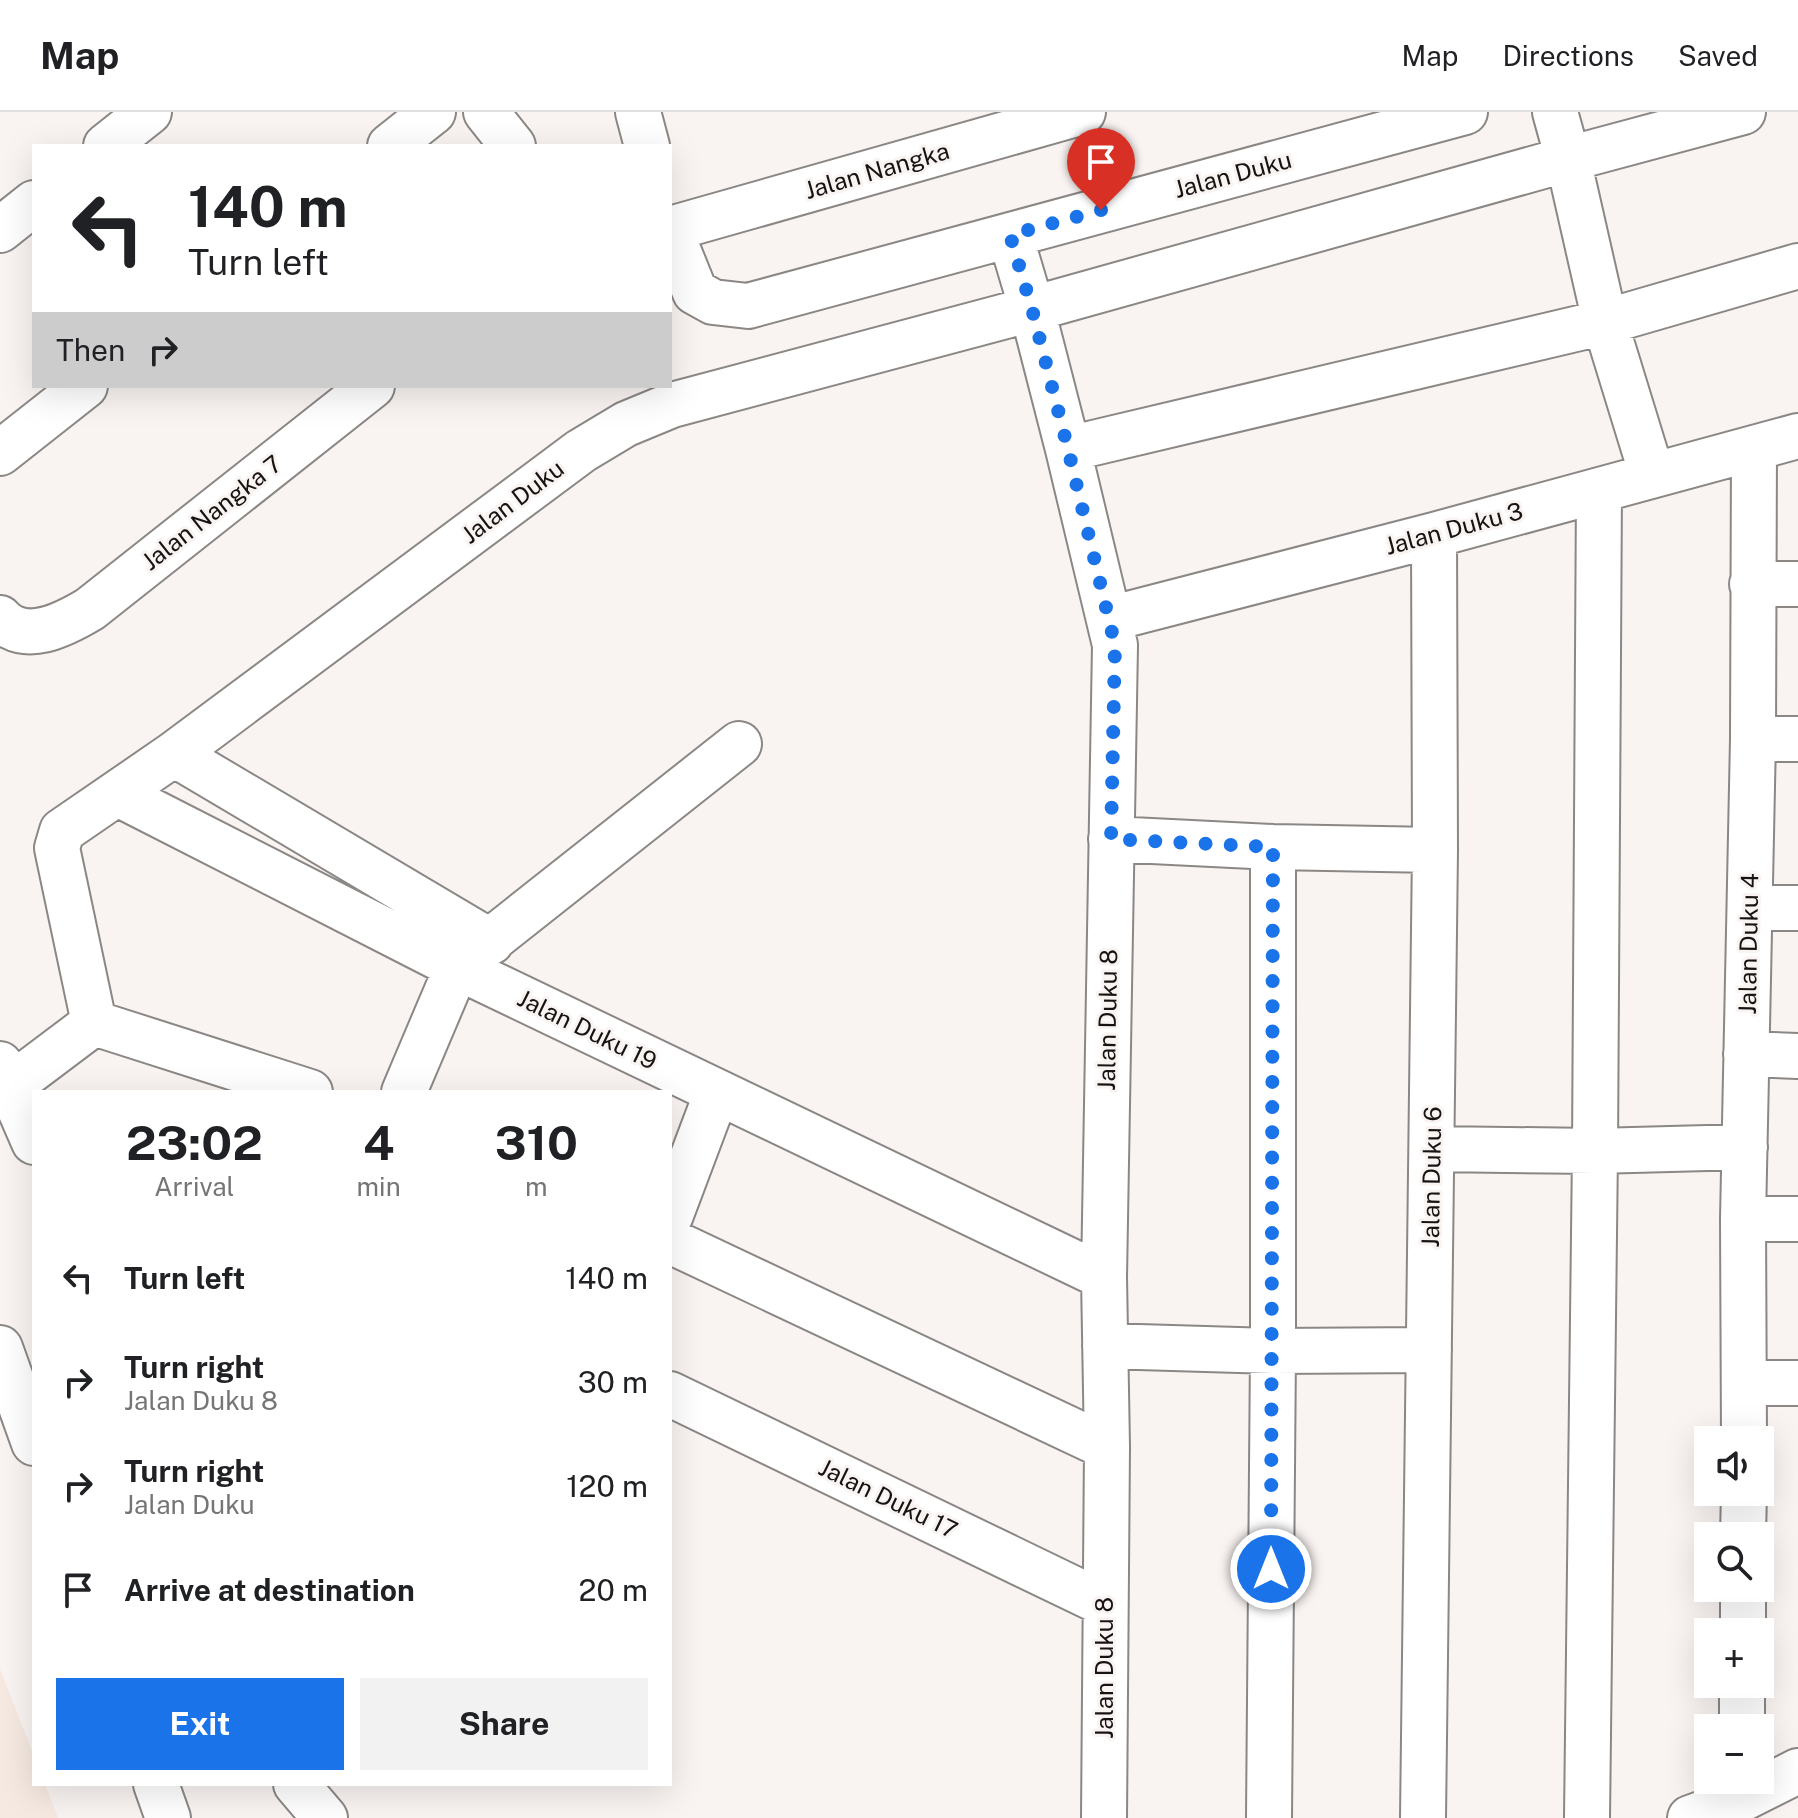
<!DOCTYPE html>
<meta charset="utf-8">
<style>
body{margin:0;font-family:"Public Sans",sans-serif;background:#f2f2f2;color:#202124;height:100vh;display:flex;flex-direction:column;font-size:30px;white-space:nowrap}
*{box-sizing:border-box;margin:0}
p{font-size:26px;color:#757577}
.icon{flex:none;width:44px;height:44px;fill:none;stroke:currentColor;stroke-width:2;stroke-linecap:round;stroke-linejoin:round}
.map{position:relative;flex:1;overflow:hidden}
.drawer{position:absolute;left:32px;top:978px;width:640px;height:696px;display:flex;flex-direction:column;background:#fff;border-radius:0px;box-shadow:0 8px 32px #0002}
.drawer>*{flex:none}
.guide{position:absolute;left:32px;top:32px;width:640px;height:244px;border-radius:0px;box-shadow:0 8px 32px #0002;background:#fff;color:#202124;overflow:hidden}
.buttons{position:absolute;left:1694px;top:1314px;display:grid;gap:16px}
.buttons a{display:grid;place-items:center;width:80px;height:80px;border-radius:0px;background:#fff;box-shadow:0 8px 32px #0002;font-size:40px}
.pin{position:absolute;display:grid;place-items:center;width:68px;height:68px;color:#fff;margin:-82px -34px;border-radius:50% 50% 50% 0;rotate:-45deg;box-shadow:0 0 8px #0007}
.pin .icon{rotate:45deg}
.me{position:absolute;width:88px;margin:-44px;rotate:0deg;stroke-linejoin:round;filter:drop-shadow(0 0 6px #0008)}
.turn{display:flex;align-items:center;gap:28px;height:168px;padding:0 24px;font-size:36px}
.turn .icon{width:104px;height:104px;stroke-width:2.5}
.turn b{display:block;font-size:56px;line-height:68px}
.then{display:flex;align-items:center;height:76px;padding:0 24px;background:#0003;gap:16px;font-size:30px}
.eta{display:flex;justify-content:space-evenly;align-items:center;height:136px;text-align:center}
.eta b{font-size:48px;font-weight:700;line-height:56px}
.button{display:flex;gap:16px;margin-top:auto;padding:16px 24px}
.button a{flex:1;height:92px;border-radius:0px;background:#1a73e8;color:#fff;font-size:32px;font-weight:700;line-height:92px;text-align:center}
.button a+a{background:#f2f2f2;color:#202124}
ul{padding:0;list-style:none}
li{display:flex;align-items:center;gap:24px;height:104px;padding:0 24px}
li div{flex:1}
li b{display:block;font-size:30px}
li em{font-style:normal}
header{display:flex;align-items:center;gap:48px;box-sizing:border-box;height:112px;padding:0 40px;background:#fff;border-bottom:2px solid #e0e0e0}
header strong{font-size:38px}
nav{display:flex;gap:44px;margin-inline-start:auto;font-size:28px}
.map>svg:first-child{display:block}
.built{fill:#f5e9e1}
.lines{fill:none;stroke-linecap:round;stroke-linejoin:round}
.minor-casing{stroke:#8b8784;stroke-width:48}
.highway-casing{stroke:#8b8784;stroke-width:48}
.minor{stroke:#fff;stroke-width:44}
.highway{stroke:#fff;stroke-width:44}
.route{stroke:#1a73e8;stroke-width:14;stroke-dasharray:0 25.2}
.labels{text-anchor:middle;stroke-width:6;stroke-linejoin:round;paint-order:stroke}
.street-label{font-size:24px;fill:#151413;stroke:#f9f4f2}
</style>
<header>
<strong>Map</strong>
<nav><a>Map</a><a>Directions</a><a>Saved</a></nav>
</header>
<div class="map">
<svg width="1798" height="1706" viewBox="0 0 1798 1706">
<rect width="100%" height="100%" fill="#f9f4f2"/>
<path class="built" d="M0 1557 34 1644V1672H45L58 1706H0Z"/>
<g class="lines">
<defs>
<path id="minor" d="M486 0 513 34
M638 0 647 34
M1555 0 1568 47 1605 210 1652 363
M106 34 149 0
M390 34 433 0
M670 117 1083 0
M0 118 34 91
M670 118 695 180 713 190 748 194 1465 0
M1010 123 1032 197 1068 337 1115 533 1104 1165 1107 1335 1104 1706
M1068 337 1605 210 1798 154
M0 341 85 274
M1752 472H1798
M0 506C24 534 65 512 90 497L372 274
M1109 507 1434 423 1798 324
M1753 627H1798
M174 642 491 830
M118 682 457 855 1104 1165
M1111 727 1273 735 1435 738
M1750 796H1798
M94 911 57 736 62 719 174 642 581 339 626 312 672 293 1032 197 1568 47 1743 0
M94 911 310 980
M1746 942 1798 944
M9 975 94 911
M404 980 457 855 739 632
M1433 1037 1595 1039 1745 1035
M670 1105 717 980
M1743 1107H1798
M670 1129 1107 1335
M1105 1234 1273 1239 1429 1238
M1744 1271H1798
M670 1282 1105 1492
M1744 1328 1743 1107 1753 627 1754 336
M1743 1424 1744 1380
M1743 1520V1476
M1742 1616V1572
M1269 1706 1273 1239V735
M1423 1706 1435 738 1434 423
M1587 1706 1595 1039 1599 378
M1690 1706 1742 1687 1798 1659"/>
<path id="highway" d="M0 952 34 1030
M0 1236 34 1331
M156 1672 168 1706
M296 1672 325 1706"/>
</defs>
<use href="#minor" class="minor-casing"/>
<use href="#highway" class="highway-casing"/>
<use href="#minor" class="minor"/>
<use href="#highway" class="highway"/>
</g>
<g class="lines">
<path class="route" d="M1101 98 1010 123 1032 197 1068 337 1115 533 1111 727 1273 735 1271 1457"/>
</g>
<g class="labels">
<g class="street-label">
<text transform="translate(877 59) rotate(-16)" y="8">Jalan Nangka</text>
<text transform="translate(1233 63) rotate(-15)" y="8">Jalan Duku</text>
<text transform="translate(513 390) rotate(-37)" y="8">Jalan Duku</text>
<text transform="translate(212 401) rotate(-38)" y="8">Jalan Nangka 7</text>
<text transform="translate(1454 417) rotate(-15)" y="8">Jalan Duku 3</text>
<text transform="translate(1749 832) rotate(-89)" y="8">Jalan Duku 4</text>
<text transform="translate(1108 908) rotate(-89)" y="8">Jalan Duku 8</text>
<text transform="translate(587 918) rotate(26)" y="8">Jalan Duku 19</text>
<text transform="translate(1432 1065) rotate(-89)" y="8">Jalan Duku 6</text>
<text transform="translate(888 1387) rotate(26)" y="8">Jalan Duku 17</text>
<text transform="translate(1105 1556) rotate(-90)" y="8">Jalan Duku 8</text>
</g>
</g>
</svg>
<div class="buttons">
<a><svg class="icon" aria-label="sound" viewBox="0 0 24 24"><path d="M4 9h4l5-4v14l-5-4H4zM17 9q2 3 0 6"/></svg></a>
<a><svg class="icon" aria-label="search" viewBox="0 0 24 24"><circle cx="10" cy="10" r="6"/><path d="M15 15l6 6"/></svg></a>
<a>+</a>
<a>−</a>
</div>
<div class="pin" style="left:1101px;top:98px;background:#d93025"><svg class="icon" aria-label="arrive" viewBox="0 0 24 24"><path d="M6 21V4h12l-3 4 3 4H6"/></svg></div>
<svg class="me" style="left:1271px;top:1457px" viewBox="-20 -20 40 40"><circle r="17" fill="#1a73e8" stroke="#fff" stroke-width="3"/><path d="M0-11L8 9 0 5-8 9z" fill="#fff"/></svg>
<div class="guide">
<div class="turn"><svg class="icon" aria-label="left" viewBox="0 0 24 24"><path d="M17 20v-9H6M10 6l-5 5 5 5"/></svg><div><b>140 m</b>Turn left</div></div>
<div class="then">Then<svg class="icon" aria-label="right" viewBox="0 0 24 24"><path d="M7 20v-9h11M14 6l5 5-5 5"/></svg></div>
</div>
<section class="drawer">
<div class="eta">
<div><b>23:02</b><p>Arrival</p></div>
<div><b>4</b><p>min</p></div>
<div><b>310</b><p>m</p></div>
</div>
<ul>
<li><svg class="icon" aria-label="left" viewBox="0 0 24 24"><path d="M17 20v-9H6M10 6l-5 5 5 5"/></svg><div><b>Turn left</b></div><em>140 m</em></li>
<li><svg class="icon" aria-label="right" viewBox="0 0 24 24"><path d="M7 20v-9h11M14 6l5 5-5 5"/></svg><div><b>Turn right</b><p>Jalan Duku 8</p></div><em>30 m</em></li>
<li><svg class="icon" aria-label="right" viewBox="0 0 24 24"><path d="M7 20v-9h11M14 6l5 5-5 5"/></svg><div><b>Turn right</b><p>Jalan Duku</p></div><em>120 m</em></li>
<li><svg class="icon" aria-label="arrive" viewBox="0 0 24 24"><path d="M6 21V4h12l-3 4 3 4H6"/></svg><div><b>Arrive at destination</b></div><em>20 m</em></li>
</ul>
<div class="button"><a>Exit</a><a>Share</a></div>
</section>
</div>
